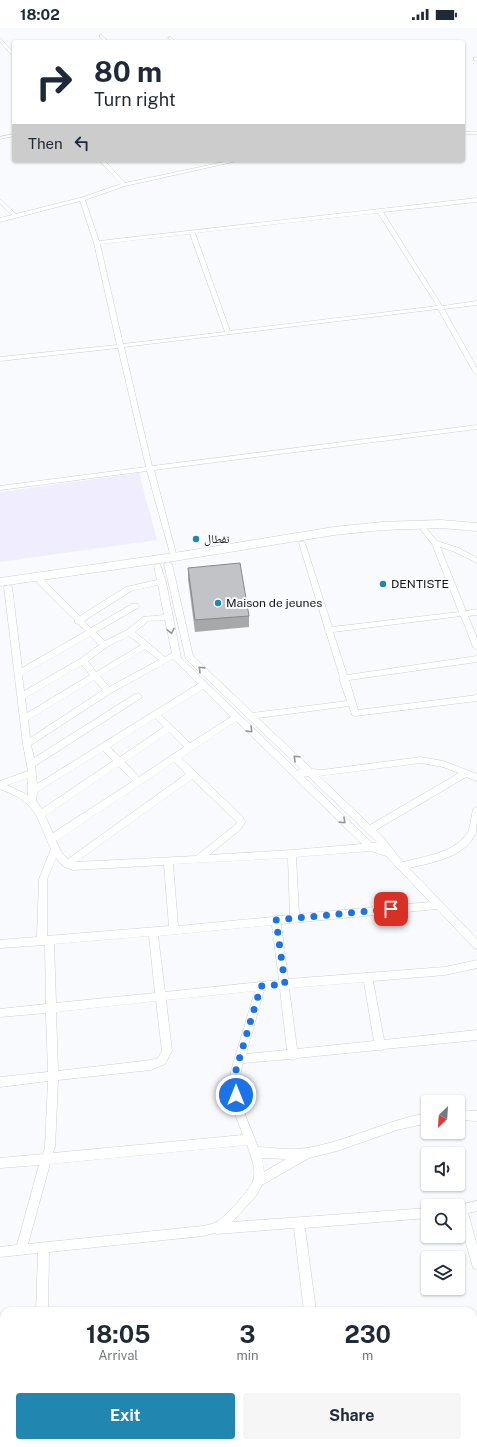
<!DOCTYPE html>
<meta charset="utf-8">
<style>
body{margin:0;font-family:"Public Sans","Noto Naskh Arabic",sans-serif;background:#f6f6f7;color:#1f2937;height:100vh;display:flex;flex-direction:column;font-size:15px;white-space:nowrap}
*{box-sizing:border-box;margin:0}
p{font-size:13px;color:#747a83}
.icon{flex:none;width:22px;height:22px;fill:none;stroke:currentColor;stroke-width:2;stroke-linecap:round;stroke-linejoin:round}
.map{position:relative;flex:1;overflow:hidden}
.panel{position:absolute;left:0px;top:1279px;width:477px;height:140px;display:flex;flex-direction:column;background:#fff;border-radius:12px 12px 0 0;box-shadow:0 1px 3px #0004}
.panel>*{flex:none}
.top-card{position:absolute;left:12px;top:12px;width:453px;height:122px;border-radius:4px;box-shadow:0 1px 3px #0004;background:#fff;color:#1f2937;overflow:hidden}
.needle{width:26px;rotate:205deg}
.fabs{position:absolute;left:421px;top:1067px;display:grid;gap:8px}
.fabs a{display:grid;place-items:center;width:44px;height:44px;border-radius:4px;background:#fff;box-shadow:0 1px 3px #0004;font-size:20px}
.pin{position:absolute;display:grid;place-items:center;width:34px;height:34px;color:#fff;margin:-17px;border-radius:8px;box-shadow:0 2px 6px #0006}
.me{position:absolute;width:44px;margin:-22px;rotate:0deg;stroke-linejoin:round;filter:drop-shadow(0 0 3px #0008)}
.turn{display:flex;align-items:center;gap:14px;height:84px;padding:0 16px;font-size:18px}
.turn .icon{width:52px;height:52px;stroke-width:2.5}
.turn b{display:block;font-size:28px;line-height:34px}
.then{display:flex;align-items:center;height:38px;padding:0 16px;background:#0003;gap:8px;font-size:15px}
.eta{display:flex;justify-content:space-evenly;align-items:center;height:68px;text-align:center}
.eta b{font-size:24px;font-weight:700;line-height:28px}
.primary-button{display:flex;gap:8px;margin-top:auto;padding:8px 16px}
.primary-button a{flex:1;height:46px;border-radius:4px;background:#2187b0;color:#fff;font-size:16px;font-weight:700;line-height:46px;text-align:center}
.primary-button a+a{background:#f6f6f7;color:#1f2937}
.status{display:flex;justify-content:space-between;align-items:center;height:28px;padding:0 20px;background:#fff;direction:ltr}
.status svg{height:11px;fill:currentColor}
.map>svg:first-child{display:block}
.industrial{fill:#f0edff}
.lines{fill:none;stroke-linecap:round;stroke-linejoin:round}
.minor-casing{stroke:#ced0d4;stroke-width:1}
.primary-casing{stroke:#ced0d4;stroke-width:1}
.minor{fill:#fff;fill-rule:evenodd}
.primary{fill:#fff;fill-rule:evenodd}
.wall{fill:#a6a8aa}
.building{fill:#c1c3c6;stroke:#87888b}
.oneway{stroke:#979798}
.route{stroke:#1a73e8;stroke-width:7;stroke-dasharray:0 12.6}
.poi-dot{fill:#2187b0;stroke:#f8fafd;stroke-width:1.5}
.labels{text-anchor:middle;stroke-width:4;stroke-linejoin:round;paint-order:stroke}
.poi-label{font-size:12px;fill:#171819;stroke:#f8fafd;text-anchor:start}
</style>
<div class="status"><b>18:02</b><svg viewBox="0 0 49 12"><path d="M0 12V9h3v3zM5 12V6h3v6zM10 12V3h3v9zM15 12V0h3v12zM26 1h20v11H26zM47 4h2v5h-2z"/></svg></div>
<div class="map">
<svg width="477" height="1419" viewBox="0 0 477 1419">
<rect width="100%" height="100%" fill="#f8fafd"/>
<path class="industrial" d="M139 445 157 512 0 534V464Z"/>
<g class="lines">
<defs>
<path id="minor" d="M100 7H102L109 14H105L100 9Z
M170 9 176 14H172L168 10Z
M0 10 14 25V29L0 14Z
M474 30H477V33L474 32Z
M463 104H477V106H463Z
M14 106V108L0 111V109Z
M99 132H104L125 155 233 132H242L125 158 85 172 99 213 477 170V174L383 184 442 278 477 273V277L444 281 477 340V347L474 345 438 281 124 319 152 438 477 397V401L154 442 177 529 174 531 171 529 147 443 0 462V458L146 439 118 320 0 333V329L117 317 94 215 80 173 0 194V190L12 187 0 176V171L16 186 80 170 121 156ZM378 185 437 278 230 303 195 205ZM190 206 225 304 123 316 100 216Z
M422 500H426L437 513 459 520 477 530V535L455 524 440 519 466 583 477 581V587L468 588 477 610V622L473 619 461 588 333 604 347 647 477 628V634L349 652 358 682 477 667V673L355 688 352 687 349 678 258 690 312 741 322 742 421 729 443 733 477 746V753L466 749 376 802C387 812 393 823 403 834 423 829 457 824 468 804 471 797 471 789 473 782L474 780 477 779C477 786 477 797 476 804 467 829 431 835 409 840L477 911V921L474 920 437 881 281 896 288 951 445 939 477 932V940L445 947 373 953 384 1012 477 1002V1012L384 1021 380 1023 378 1022 297 1030 293 1032 290 1031 243 1035C233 1070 247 1089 258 1119 274 1120 291 1122 307 1120 349 1113 386 1092 428 1085V1095L397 1102 337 1123 309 1130 262 1157 256 1168 232 1194 428 1180V1190L305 1200 316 1283H304L294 1200 217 1206 214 1205 203 1208 49 1224 48 1283H36L38 1225 0 1229V1219L17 1217 39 1137 0 1140V1130L43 1126 45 1119 48 1053 0 1059V1049L48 1044 46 985 0 989V981L46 976 45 917 0 920V912L37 909 39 851 51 821C35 787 39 776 0 761V753L28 743 23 716 4 559 8 557 12 559 22 640 86 603 78 596 75 595V592L38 556 37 554 38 552H44L80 588 126 559 157 552 154 538 158 536H160L166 554 181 630 298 743 300 740 186 631 164 536 168 534 172 536 193 628 253 685 347 673 339 650 340 649 326 604 324 602 325 601 299 515 302 513 305 515 332 599 459 584 432 516 421 502ZM158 557 164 587 143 589 127 602 105 613 96 604 138 580 139 578 138 576H132L91 600 84 593 131 563ZM165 592 172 625 165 629 135 604 148 593ZM90 608 99 617 80 631 24 663 22 647ZM129 608 141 617 96 644 88 633 107 619ZM145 621 159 632 109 659 100 648ZM173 631 198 656 37 756 35 738 141 670 142 668 138 665 135 666 34 730 31 717 111 665ZM82 637 90 647 27 685 25 670ZM94 652 103 662 30 710 28 692ZM203 661 231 689 190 715 161 687ZM155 690 164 699 120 729 110 719ZM236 693 362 816 292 822 209 827 241 801 245 794 242 788 181 730ZM169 704 184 719 139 749 125 734ZM103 723 113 733 42 781 36 773 37 764ZM174 734 186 746 68 831 62 825 56 813ZM421 735 443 739 459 745 370 797 319 748ZM118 738 133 753 53 805 45 788ZM306 748H308L377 814 372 815 304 749ZM28 750V767L7 757ZM192 751 237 794 235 797 196 828 76 834ZM371 823 386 828 430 874 299 886 296 829ZM56 830 64 839 73 842 164 837 169 898 47 908V851ZM288 830 290 887 279 888 276 887 273 889 178 898 173 836ZM272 897 279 952 165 964 158 908ZM149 908 155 965 56 975 54 916ZM364 954 374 1013 297 1021 289 960ZM280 961 287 1022 246 1026 264 962ZM255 963 231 1043V1075L243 1107 53 1125 55 1119 58 1052 151 1042 165 1036 172 1023 166 972ZM156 973 162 1023 158 1030 151 1032 58 1043 56 984ZM247 1117C251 1128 257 1142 253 1153 250 1162 226 1188 218 1193 213 1196 208 1197 203 1198L28 1216 50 1136ZM262 1130 286 1131 264 1144Z
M458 1082 477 1083V1093L458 1092Z
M477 1173V1183L468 1185 477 1217V1241L473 1240 472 1236 458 1187V1178H455Z
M477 1321V1333L473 1334V1322Z
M4 1371V1383L0 1384V1372Z
M0 1402 4 1404V1415H9L10 1419H0Z
M211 1415H223L225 1419H213Z
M396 1415H408L410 1419H398Z"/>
<path id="primary" d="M441 492 477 495V503L441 500 382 502 334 507 174 533 0 558V550L174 525 334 499 382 494Z"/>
</defs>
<use href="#minor" class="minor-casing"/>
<use href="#primary" class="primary-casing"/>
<use href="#minor" class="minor"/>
<use href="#primary" class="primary"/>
</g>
<path class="wall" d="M188 540 249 588V599L195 604 188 551Z"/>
<path class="building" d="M240 535 249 588 195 592 188 540Z"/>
<defs><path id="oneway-chevron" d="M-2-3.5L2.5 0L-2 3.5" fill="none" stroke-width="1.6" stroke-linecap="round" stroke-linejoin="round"/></defs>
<g class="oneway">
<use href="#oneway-chevron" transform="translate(171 603) rotate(78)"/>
<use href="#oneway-chevron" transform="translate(201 641) rotate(-136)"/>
<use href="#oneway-chevron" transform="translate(250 702) rotate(44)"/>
<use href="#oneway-chevron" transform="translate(296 730) rotate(-137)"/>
<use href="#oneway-chevron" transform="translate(343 793) rotate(44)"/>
</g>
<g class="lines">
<path class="route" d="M236 1067V1042L261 958 285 956 276 892 391 881"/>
</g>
<g class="poi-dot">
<circle cx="196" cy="511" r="4"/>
<circle cx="383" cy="556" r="4"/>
<circle cx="218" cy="575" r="4"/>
</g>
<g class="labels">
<g class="poi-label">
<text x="204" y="515">نفطال</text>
<text x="391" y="560">DENTISTE</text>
<text x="226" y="579">Maison de jeunes</text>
</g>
</g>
</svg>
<div class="fabs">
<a><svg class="needle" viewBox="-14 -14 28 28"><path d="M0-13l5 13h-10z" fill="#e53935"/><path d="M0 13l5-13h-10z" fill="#747a83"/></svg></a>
<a><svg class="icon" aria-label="sound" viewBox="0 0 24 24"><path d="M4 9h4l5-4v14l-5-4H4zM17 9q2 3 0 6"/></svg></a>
<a><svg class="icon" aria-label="search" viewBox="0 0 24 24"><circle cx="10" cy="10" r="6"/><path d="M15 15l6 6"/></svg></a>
<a><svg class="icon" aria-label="layers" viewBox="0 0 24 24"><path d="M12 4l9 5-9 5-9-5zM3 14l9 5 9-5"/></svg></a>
</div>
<div class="pin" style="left:391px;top:881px;background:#d93025"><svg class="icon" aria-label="arrive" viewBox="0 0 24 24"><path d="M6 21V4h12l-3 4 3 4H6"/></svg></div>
<svg class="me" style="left:236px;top:1067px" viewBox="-20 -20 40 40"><circle r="17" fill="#1a73e8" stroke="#fff" stroke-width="3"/><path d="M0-11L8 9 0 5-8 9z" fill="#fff"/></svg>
<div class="top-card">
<div class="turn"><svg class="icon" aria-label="right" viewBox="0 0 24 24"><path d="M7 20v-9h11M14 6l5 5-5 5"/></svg><div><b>80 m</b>Turn right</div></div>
<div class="then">Then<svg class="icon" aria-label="left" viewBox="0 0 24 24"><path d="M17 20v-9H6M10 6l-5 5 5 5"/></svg></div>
</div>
<section class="panel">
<div class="eta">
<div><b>18:05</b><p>Arrival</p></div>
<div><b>3</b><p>min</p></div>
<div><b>230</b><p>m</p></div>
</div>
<div class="primary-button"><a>Exit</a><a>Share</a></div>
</section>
</div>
